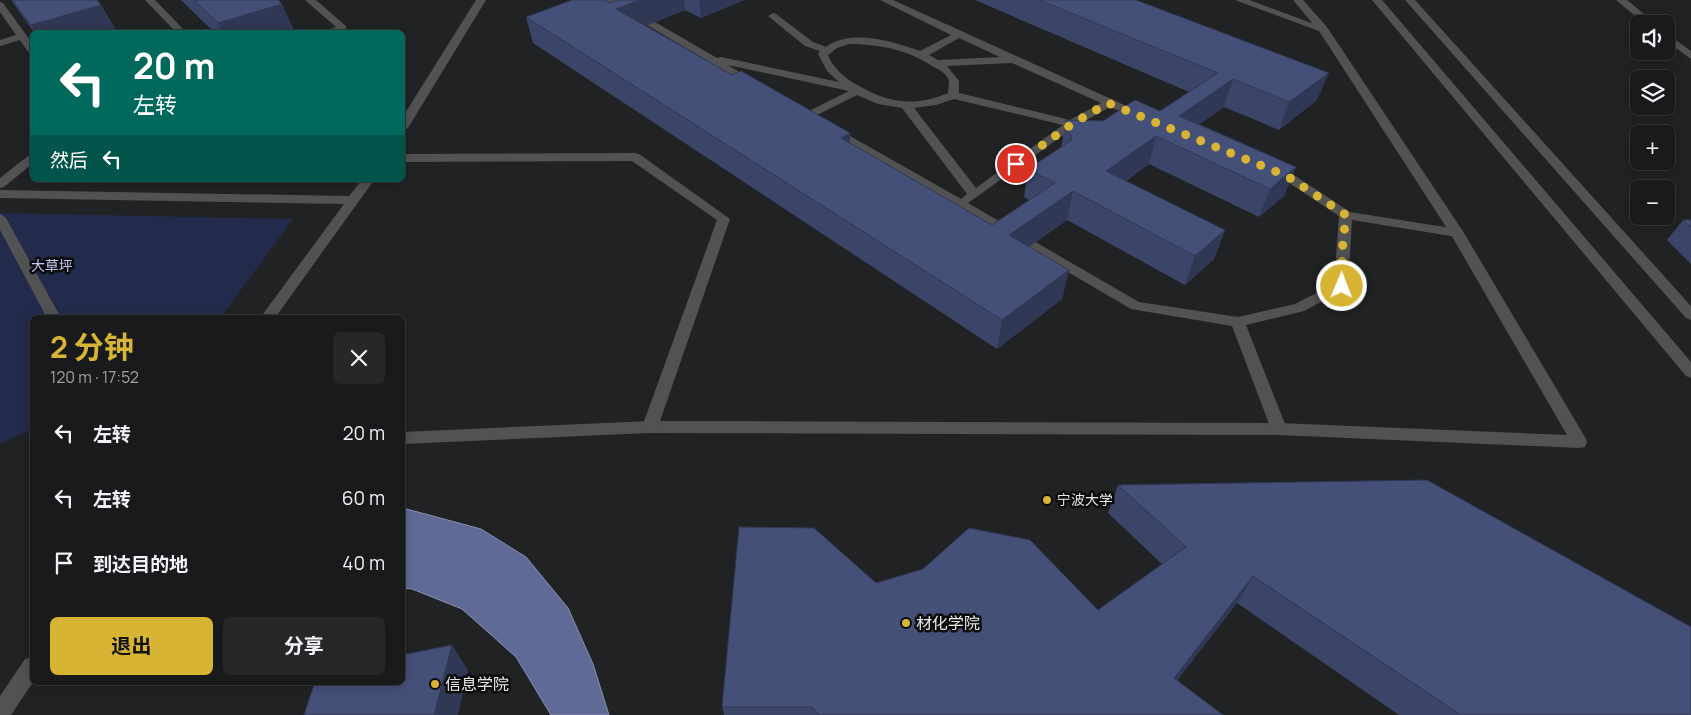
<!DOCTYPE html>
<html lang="zh">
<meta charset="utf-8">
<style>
body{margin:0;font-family:Manrope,"Noto Sans SC",sans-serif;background:#262728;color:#f1f3f6;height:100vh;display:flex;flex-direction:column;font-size:19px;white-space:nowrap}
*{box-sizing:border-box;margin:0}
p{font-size:16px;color:#9fa1a3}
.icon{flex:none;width:28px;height:28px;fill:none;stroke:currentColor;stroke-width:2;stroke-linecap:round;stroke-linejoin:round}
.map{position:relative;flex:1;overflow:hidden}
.side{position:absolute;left:30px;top:315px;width:375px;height:370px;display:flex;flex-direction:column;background:#191a1b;border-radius:8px;box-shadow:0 2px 12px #0003,0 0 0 1px #37383a}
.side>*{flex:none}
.banner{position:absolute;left:30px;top:30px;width:375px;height:152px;border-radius:8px;box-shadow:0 2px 12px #0003,0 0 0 1px #37383a;background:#00695c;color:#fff;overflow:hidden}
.tools{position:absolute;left:1630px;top:15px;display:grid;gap:10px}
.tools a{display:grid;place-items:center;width:45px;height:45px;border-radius:8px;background:#191a1b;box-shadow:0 2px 12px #0003,0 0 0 1px #37383a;font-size:25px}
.pin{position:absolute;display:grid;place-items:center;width:42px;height:42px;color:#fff;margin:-21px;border:2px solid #fff;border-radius:50%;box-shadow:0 1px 5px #0007}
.me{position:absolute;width:55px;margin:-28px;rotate:1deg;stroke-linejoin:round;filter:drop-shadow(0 0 4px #0008)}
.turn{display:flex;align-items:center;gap:18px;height:105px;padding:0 20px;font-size:22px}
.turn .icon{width:65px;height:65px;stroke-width:2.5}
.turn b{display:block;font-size:35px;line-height:42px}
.then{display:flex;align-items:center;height:48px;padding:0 20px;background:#0003;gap:10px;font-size:19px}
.round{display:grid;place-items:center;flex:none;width:52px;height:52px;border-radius:8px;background:#262728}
.headline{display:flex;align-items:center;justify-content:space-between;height:85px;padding:0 20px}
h1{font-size:30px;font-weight:700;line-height:38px;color:#d8b434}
.button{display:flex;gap:10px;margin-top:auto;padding:10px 20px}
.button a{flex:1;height:58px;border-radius:8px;background:#d8b434;color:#111;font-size:20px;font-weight:700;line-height:58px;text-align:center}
.button a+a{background:#262728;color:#f1f3f6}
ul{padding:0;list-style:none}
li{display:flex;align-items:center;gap:15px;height:65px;padding:0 20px}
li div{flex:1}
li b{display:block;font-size:19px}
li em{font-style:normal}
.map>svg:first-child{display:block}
.green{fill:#232b4c}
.water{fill:#5f6b96;stroke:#8890af}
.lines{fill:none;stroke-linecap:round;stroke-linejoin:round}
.service{fill:#525253;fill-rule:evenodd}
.pedestrian{fill:#525253;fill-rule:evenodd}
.minor{fill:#525253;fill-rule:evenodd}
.tertiary{fill:#525253;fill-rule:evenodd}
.wall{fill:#3b4568}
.shaded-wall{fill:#303855}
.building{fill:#455079;stroke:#303855}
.route{stroke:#d8b434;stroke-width:9;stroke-dasharray:0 16.2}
.poi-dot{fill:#d8b434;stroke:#0b0b0c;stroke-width:2}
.labels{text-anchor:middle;stroke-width:5;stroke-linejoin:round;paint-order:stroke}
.park-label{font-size:14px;fill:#bfcbf5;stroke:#0b0b0c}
.poi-label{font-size:14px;fill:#e7e8e9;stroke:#0b0b0c;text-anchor:start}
.near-poi-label{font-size:16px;fill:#e7e8e9;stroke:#0b0b0c;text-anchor:start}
</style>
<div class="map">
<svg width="1691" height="715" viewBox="0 0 1691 715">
<rect width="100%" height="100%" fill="#212224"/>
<path class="green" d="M0 213 293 219 221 317 32 318V429L0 444Z"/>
<path class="water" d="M403 508 481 529 526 557 568 608 593 664 609 715H551L516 657 462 609 412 589 403 588Z"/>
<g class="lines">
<path class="service" d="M145 0H155L186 32H176Z
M305 0H316L346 26V30L339 32H325L326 30 336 27Z
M476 0H486L408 128 402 131V118Z
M1293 0H1303L1327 27 1464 233 1585 437 1587 442 1585 447 1579 448 1279 435 650 433 402 444V432L650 421 1279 423 1567 435 1450 233 1319 31Z
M0 2 3 3 32 43V53L28 52 20 40 0 46V40L16 35 0 12Z
M28 156H32V164L4 187 0 188V178Z
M362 180H374L275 318H260L344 204 0 198V190L349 196Z
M32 657 33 682 11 715H0V696L25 659Z"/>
<path class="pedestrian" d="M605 0H617L717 58 721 57 839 82 827 71 818 54 820 51 805 46 768 16 773 13 776 14 813 42 826 47C850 28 895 42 920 51L951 35 880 0H893L1144 114 1146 116 1144 118 1140 119 1110 107 1076 126 968 203 1139 302 1238 317 1295 304 1334 284 1339 216 1283 179 1266 170 1268 167H1276L1291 173 1350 212 1457 229 1464 233 1457 237 1352 220 1348 286 1346 289 1304 311 1246 325 1287 429 1285 433 1279 435 1273 433 1271 429 1232 326 1131 309 826 130 832 127 836 128 961 199 967 194 902 108 878 104 857 95 811 118H803L801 116 803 114 849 91 728 65 757 83 752 86 748 85ZM959 38 1000 57 938 60 929 55ZM849 44C879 44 908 50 932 66 938 69 947 73 949 81 949 85 948 90 948 93 916 107 889 103 861 87 847 80 834 70 828 55L837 48ZM1012 63 1101 103 1070 120 959 93V81L947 66ZM954 99 1063 125 976 188 914 108 936 105Z
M1235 0H1249L1328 29 1323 32 1319 31Z
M635 153 639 154 730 219 658 427 656 431 650 433 644 431 642 427 717 220 632 161 402 162V154Z"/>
<path class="minor" d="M1616 0H1627L1656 24H1645Z
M1666 33 1691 51V59L1666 41Z
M0 214 6 218 61 318H47L0 230Z"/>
<path class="tertiary" d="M1372 0H1382L1691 362V378L1686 376Z
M1405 0H1415L1691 306V320L1686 318Z"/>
</g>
<path class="wall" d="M11 0H97L101 5 116 30 118 32H34Z
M181 0H278L294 30 286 32H214Z
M618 0H758H744L701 18 685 10 645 26 732 75 850 133V143L992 225 1029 200 1024 197 1028 169 1061 148 1066 120 1103 121 1160 111 1189 92 975 0H1136L1317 100 1279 130 1224 107 1199 124 1296 167 1284 196 1259 217 1149 164 1126 181 1225 230 1214 259 1185 285 1067 220 1029 247 1069 270 1062 299 997 349 533 43 526 17 610 3Z
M1683 220H1691V264L1667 240Z
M1118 485 1691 715H1399L1237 603 1177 680 1223 715H724L722 707 876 583 1098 610 1162 564 1108 513Z"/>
<path class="shaded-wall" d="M640 0H684L685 10 621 36 616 9Z
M699 0H744L701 18Z
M282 4 294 30 286 32H222L218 23Z
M101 5 117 32H35L31 25Z
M1329 73 1317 100 1279 130 1289 102Z
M1233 79 1224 107 1171 144 1179 116Z
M850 133V161L841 138Z
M1156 136 1149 164 1099 199 1106 171Z
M1296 167 1284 196 1259 217 1270 189Z
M1073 191 1067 220 1004 264 1009 235Z
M1225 230 1214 259 1185 285 1195 256Z
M1069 270 1062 299 997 349 1002 320Z
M1253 576 1237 603 1160 703 1174 678Z
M452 645 468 670 458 715H434Z"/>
<path class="building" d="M12 0H97L101 5 31 25Z
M194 0H278L282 4 218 23Z
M572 0H605L610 3 618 0H640L616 9 732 75 741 71 850 133 841 138 992 225 1055 183 1028 169 1072 140 1066 120 1103 121 1135 100 1160 111 1218 73 1039 0H1136L1329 73 1289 102 1233 79 1179 116 1296 167 1270 189 1156 136 1106 171 1225 230 1195 256 1073 191 1009 235 1069 270 1002 320 526 17Z
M116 30 118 32H108Z
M1683 220H1691V227Z
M1427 480 1691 627V715H1461L1253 576 1174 678 1223 715H819L812 707H722L739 527 814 528 876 583 923 569 969 528 1030 540 1098 610 1186 547 1118 485Z
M452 645 434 715H304L315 682H402V655Z"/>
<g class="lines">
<path class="route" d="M1016 164 1072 124 1108 103 1287 176 1346 215 1342 252V286"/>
</g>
<g class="poi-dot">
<circle cx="1047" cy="500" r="5"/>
<circle cx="906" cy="623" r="5"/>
<circle cx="435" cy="684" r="5"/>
</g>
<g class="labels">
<g class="park-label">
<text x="52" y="271">大草坪</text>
</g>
<g class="poi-label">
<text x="1057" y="505">宁波大学</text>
</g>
<g class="near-poi-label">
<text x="916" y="629">材化学院</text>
<text x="445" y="690">信息学院</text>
</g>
</g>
</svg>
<div class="tools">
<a><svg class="icon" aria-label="sound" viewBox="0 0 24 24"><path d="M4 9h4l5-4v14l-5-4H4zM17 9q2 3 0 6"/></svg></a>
<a><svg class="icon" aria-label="layers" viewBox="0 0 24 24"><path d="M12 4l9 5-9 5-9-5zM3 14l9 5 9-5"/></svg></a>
<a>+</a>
<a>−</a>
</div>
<div class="pin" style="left:1016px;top:164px;background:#d93025"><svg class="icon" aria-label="arrive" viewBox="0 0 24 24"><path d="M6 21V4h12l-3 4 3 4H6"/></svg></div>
<svg class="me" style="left:1342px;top:286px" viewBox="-20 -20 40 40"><circle r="17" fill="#d8b434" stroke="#fff" stroke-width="3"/><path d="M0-11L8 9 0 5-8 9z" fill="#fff"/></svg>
<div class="banner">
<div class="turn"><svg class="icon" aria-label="left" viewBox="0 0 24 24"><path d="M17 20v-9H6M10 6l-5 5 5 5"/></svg><div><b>20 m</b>左转</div></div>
<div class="then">然后<svg class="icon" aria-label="left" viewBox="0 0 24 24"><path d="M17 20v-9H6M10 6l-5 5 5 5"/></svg></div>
</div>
<section class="side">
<div class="headline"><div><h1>2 分钟</h1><p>120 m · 17:52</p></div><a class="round"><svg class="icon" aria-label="close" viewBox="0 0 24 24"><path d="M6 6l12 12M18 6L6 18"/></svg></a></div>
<ul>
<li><svg class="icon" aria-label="left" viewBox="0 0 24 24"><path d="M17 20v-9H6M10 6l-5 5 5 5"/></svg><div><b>左转</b></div><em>20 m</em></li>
<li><svg class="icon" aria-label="left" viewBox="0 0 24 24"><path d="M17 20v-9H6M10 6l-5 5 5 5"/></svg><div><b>左转</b></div><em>60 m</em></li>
<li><svg class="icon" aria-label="arrive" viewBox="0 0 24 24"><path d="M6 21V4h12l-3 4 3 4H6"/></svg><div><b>到达目的地</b></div><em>40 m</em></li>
</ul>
<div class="button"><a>退出</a><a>分享</a></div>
</section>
</div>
